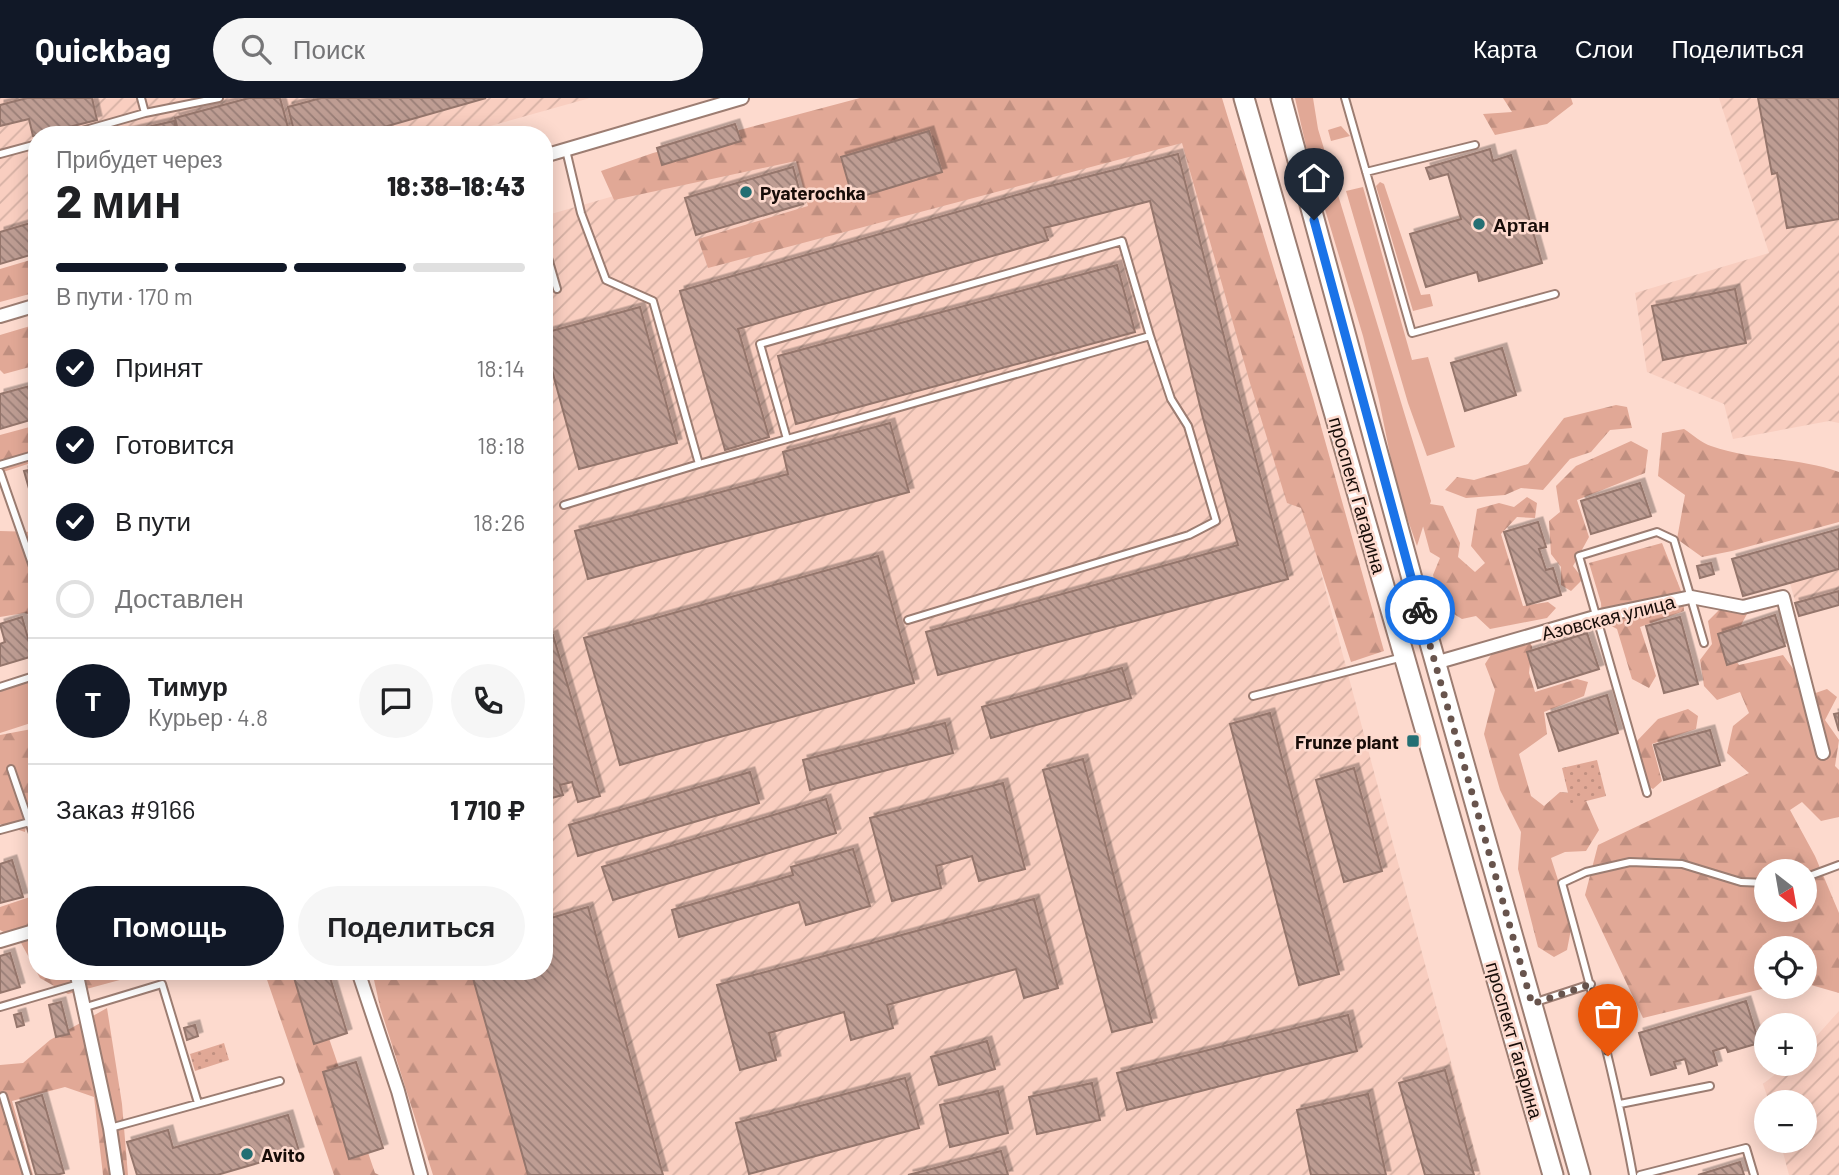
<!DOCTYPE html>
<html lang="ru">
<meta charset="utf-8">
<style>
:root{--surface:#fff;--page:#f6f6f6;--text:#202124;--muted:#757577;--line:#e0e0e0;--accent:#111827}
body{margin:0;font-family:Barlow,sans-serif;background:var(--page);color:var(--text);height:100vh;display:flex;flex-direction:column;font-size:26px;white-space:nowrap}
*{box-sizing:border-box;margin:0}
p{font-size:23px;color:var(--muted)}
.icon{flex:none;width:38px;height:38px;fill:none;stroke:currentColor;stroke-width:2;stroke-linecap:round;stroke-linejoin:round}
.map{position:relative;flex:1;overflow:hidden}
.panel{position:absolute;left:28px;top:28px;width:525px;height:854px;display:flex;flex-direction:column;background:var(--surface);border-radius:28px;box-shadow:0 4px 18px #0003}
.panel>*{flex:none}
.needle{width:46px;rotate:149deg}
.fabs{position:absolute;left:1754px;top:761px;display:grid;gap:14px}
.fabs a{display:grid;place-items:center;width:63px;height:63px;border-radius:50%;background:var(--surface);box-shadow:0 4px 18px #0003;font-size:35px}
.pin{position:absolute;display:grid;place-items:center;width:60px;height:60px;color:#fff;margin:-72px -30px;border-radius:50% 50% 50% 0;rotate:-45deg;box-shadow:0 0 7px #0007}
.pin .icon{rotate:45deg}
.courier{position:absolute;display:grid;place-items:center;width:70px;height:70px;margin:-35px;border:5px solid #1a73e8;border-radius:50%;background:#fff;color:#222;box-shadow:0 2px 9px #0007}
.summary em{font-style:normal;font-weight:800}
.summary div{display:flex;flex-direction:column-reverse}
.summary{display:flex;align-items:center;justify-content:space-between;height:119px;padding:0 28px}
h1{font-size:46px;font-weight:800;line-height:52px}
.bar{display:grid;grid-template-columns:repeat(4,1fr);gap:10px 7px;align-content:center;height:84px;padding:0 28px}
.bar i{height:9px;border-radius:5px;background:var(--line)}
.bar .current{background:var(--accent)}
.bar p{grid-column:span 4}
.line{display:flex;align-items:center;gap:18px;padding:0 28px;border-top:2px solid var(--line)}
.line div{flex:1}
.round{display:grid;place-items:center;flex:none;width:74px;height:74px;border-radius:37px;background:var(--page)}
ol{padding:0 28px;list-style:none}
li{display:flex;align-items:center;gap:21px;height:77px}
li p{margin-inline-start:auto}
li .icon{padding:7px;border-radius:50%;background:var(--accent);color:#fff;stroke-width:4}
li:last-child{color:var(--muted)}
li i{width:38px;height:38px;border:4px solid var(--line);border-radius:50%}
.action{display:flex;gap:14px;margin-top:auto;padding:14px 28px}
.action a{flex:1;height:80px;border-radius:42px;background:var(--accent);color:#fff;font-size:28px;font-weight:800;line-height:80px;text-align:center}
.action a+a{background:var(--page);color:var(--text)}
header{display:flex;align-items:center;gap:42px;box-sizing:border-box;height:98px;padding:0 35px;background:var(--accent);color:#fff}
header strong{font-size:33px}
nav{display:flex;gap:38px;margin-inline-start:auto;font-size:24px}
.search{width:490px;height:63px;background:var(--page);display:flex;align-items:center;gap:18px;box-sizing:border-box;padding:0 24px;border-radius:38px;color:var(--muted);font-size:26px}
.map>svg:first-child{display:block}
.industrial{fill:url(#industrial-furrows)}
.grass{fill:#e1a896}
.forest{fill:url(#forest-firs);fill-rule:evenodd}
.park{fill:url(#park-dots)}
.building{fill:url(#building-back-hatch);stroke:#95766c;stroke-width:2;filter:url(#shadow)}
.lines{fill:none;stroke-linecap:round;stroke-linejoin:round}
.service-casing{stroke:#9c7d72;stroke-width:10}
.minor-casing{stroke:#9c7d72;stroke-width:16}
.primary-casing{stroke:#9c7d72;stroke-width:23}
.service{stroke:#fff;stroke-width:6}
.minor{stroke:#fff;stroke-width:12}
.primary{stroke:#fff;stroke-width:19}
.done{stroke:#68544d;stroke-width:7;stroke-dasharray:0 12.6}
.route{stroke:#1a73e8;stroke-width:9}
.poi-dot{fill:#246f73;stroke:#fddace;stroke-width:2.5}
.labels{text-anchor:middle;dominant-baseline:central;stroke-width:5;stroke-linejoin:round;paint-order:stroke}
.poi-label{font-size:19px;font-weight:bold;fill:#170c08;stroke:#fddace;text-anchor:start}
.street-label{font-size:19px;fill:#170c08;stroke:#fddace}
</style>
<header>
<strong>Quickbag</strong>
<div class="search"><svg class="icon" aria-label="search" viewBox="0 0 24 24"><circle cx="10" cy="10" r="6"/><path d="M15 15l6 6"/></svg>Поиск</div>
<nav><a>Карта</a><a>Слои</a><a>Поделиться</a></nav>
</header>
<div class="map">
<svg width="1839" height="1077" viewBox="0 0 1839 1077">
<defs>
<pattern id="industrial-furrows" width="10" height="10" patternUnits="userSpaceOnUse" patternTransform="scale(1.75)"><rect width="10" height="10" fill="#f9cec0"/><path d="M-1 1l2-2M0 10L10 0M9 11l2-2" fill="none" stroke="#d5b0a4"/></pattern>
<pattern id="forest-firs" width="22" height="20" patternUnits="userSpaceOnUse" patternTransform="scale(1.75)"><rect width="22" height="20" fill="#e1a896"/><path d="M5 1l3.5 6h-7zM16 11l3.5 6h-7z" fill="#c08f80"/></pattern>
<pattern id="park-dots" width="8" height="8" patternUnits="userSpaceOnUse" patternTransform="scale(1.75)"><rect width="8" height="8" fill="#e1a896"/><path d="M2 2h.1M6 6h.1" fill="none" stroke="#c08f80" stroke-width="1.8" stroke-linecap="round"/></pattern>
<pattern id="building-back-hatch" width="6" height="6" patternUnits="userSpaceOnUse" patternTransform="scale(1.75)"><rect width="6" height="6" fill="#be9d93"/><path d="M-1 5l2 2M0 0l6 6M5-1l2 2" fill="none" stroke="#997e76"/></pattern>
<filter id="shadow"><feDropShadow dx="4.5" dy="-4.5" stdDeviation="0" flood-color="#0004"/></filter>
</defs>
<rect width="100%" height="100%" fill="#fddace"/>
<path class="industrial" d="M0,0H590L458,37H37V155L0,166Z
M956,0H1195L1481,1077H497L544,873V118Z
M1719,0H1839V325L1829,323L1733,341L1724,306L1647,274L1635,195L1769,155Z
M1839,431V507L1799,518L1790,485L1743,498L1732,461Z
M1839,913V1077H1789L1780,1043H1804V1004H1769L1763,986L1788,966H1804V952Z"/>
<path class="grass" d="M1295,0H1313L1318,31L1431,403L1417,448L1397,391L1379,302L1363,238L1306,48Z
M1341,28L1350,38L1331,43L1328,32Z
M1380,84L1384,86L1421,197L1430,196L1433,208L1413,213L1376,88Z
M1363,89L1412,262L1428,259L1455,349L1427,358L1408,305L1346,93Z
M37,581V623L0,635V593Z"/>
<path class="forest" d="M860,0H1222L1313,300L1384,553L1351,564L1301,410L1287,405L1250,285L1182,45L708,170L698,141L808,108L796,63L614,102L601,73L653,55Z
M1503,0H1571L1573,6L1547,26L1495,37L1483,16L1512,14Z
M37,160V194L0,204V171Z
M37,226V267L4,276L0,272V237Z
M1616,307L1627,309L1632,330L1610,332L1591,354L1570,361L1543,392L1521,390L1505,397L1466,400L1445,392L1457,379L1474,382L1528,366L1564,320Z
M37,327V363L0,375V337Z
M1684,331C1693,337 1702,345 1711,348C1753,363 1798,359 1839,374V424L1732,453L1702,459L1677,441L1685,397L1658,378L1662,335Z
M1631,343L1648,352L1645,375L1577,402L1589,439L1573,468L1583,481L1571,493L1561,487V469L1551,456L1549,423L1560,414L1556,388L1576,368Z
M1527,399L1537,405L1535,420L1517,419L1501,436L1523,508L1548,504L1556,510L1547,520L1490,531L1476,518L1462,521L1444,510L1433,477L1440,460L1430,454L1420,417L1430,406L1443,408L1460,445L1458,459L1475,474L1485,465L1471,448L1477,411L1499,405L1514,409Z
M0,433L35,434L37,518L24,515L0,519Z
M1662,445L1683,498L1684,513L1640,529L1656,578L1649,590L1632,581L1617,531L1602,523L1601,505L1589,465Z
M1741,503L1747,516L1728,551L1739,567L1783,557L1800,580L1804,599L1827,591L1837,599L1825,622L1839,642L1835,668L1839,672V719L1821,723L1802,704L1790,712L1815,758L1839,815V895L1804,885V850H1766V889H1770L1643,920L1585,797L1598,747L1749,675L1727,655L1733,628L1749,615L1740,594L1717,602L1704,588L1700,562L1712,546L1708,523L1721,510ZM1766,774H1804V812H1766Z
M1522,534L1532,548L1529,575L1535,594L1577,581L1588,584L1584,598L1544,614L1547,636L1519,656L1531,698L1544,708L1560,694L1583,696L1599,732L1586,753L1565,754L1551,760L1572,826L1567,852L1554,859L1538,849L1518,771L1521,734L1500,692L1484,636L1495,592L1485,566L1502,540Z
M1688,611L1698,618L1696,631L1652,646L1662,683L1653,691L1643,686L1636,644L1658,621Z
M37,630V662L25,734L0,726V637Z
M33,798L32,819L37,822V873H153L68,896L40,880L20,843L0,832V809Z
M264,873H306L375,1075L379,1077H334Z
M372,873H475L529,1077H433L380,909Z
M107,910L122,1006L128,1077H103L94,999L65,989L12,1003L33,1077H0V967L23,965L50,942Z"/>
<path class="park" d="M1597,662L1606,698L1571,707L1562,670Z
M224,945L229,962L195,973L190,956Z"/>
<path class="building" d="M27,0H92L97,22L33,38L29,21L0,28V7Z
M249,0H280L290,37H179L175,20Z
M321,0H486L356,37H295L288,9Z
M1758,0H1839V121L1787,130L1777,75L1772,76Z
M174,23L178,37H113Z
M735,26L741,43L662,67L657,50Z
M929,33L942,74L853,101L841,59Z
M1490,51L1493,63L1511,57L1542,165L1479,183L1477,174L1426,189L1410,136L1461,121L1448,76L1430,81L1426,70Z
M1178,56L1242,310L1288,481L938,577L926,534L1238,447L1203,320L1150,103L1044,130L1048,142L738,231L769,339L725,352L680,193L1034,92Z
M793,69L803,106L696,137L685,100Z
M37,123V155L0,166V134Z
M1117,167L1135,234L796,326L778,258Z
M1735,191L1746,245L1663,262L1652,208Z
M640,209L677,345L579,371L544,243V235Z
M1502,250L1516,297L1465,313L1451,265Z
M37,286V320L0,331V296Z
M890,325L909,394L588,481L575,433L788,376L783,354Z
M37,370V419L24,373Z
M1640,385L1651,418L1591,436L1581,403Z
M1538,424L1546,449L1539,451L1546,472L1553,470L1561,497L1527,507L1504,434Z
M1839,431V471L1743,498L1732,461Z
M878,458L914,585L620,667L584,540Z
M1711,465L1714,476L1700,480L1697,468Z
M1839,493V507L1799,518L1795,505Z
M1775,517L1785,548L1727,567L1718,536Z
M22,519L33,558L0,568V546L5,544L0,526Z
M1680,519L1698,586L1664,595L1646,528Z
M1587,535L1599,571L1538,590L1527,554Z
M553,537L600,698L578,704L572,684L560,687L563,697L544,702V540Z
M1122,570L1131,600L991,640L982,609Z
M1607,597L1618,635L1559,653L1547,616Z
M1270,615L1339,876L1299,887L1230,626Z
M1839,615V633L1834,616Z
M945,625L953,655L810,692L803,662Z
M1710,632L1720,667L1664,682L1654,647Z
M1083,661L1152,924L1112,934L1043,672Z
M1354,670L1382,773L1344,784L1316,682Z
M750,674L759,705L578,758L569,727Z
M1003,685L1025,771L979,783L972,758L936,768L941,790L892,803L870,720Z
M826,701L836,735L613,802L602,769Z
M853,751L870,808L806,827L799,804L679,839L672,812L793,777L791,769Z
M12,762L23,799L0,805V766Z
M1034,801L1058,890L1024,900L1016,871L887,907L893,930L851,942L844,914L769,935L776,962L740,972L717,887Z
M588,809L663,1077H528L471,873H544V822Z
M10,855L20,889L0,895V858Z
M292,873H328L347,935L314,946Z
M1746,903L1759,945L1728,954L1726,949L1713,953L1717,967L1689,976L1685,961L1674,964L1676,970L1651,977L1639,935Z
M61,904L69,936L56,939L49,907Z
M21,915L24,927L17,929L14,917Z
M1348,917L1357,953L1127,1012L1117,975Z
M195,927L198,938L187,942L184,930Z
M987,943L995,971L939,987L931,959Z
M356,964L383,1050L349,1061L323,974Z
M1445,972L1474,1077H1425L1399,985Z
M905,980L919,1030L749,1076L736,1025Z
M1092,985L1100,1022L1037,1036L1029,999Z
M998,993L1008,1035L950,1049L940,1007Z
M1368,996L1386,1077H1311L1297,1012Z
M42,997L64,1075L56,1077H36L16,1005Z
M288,1017L299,1053L217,1077H137L127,1044L168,1032L173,1050Z
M1001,1053L1008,1077H908Z
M1740,1064L1744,1077H1698Z"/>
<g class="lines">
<g class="service-casing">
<path id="service" d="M141,0L145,15L219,0
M1345,0L1412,235L1555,196
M68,37L145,15
M566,52L581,115L606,182L653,203L699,366
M0,56L37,46
M1366,74L1475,47
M544,146L557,191
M787,341L760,246L1122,143L1150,238
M0,367L37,356
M0,374L37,480
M564,407L699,366L1150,238L1171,301L1188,328L1216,423L1189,437L908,522
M0,589L37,577
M1253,598L1403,559
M11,671L37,747
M1647,695L1579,458L1657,434L1674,442L1704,545
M0,732L37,722
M1804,780L1839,767
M1536,904L1591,886
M0,909L79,886
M86,909L162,886L198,1005
M3,998L27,1077
M1620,1006L1710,988
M110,1030L280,983
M1633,1077C1615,978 1589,882 1562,785L1586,774L1630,764L1682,766L1741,784L1766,785
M1640,1077L1746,1050L1754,1077"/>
</g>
<g class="minor-casing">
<path id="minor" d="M544,58L742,0
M0,218L37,207
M1435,565L1595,519L1691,499L1743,509L1783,499L1823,655
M0,843L37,832
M76,873L110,1030L117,1077
M358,873L398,993L421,1077"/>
</g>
<g class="primary-casing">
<path id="primary" d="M1244,0L1553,1077
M1281,0L1417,499L1580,1077"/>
</g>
<use href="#service" class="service"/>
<use href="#minor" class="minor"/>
<use href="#primary" class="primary"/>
</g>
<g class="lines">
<path class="done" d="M1420,512L1532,906L1591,886L1608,958"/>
<path class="route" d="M1314,122L1420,512"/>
</g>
<g class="poi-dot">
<circle cx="746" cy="94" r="7"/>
<circle cx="1479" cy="126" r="7"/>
<rect x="1406" y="636" width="14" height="14" rx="3.5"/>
<circle cx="247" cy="1056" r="7"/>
</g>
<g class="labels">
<g class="poi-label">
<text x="760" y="94">Pyaterochka</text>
<text x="1493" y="126">Артан</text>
<text x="1399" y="643" text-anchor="end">Frunze plant</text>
<text x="261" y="1056">Avito</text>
</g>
<g class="street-label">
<text transform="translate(1358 397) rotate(74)">проспект Гагарина</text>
<text transform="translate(1608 519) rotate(-14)">Азовская улица</text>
<text transform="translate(1515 942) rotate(74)">проспект Гагарина</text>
</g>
</g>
</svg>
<div class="fabs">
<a><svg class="needle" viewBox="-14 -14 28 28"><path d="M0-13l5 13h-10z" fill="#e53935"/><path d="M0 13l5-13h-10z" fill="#757577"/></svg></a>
<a><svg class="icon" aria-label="locate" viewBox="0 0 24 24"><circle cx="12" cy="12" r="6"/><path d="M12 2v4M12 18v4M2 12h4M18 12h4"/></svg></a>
<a>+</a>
<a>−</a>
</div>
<div class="pin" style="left:1608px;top:958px;background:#ea580c"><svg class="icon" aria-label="bag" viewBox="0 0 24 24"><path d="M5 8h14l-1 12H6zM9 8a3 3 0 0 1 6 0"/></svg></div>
<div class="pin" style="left:1314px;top:122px;background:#1f2937"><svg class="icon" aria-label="home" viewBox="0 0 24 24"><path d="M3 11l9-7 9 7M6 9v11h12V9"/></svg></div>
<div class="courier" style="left:1420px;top:512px"><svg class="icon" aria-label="bike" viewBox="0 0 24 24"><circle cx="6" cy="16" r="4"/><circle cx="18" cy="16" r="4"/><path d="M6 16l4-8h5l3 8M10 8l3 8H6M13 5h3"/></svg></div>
<section class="panel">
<div class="summary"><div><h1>2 мин</h1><p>Прибудет через</p></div><em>18:38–18:43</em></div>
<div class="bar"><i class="current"></i><i class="current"></i><i class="current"></i><i></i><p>В пути · 170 m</p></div>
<ol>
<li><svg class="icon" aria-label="check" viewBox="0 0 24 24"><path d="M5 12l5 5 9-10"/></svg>Принят<p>18:14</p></li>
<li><svg class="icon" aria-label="check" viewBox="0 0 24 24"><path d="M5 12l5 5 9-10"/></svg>Готовится<p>18:18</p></li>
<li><svg class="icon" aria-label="check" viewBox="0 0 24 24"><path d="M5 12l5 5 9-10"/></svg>В пути<p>18:26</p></li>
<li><i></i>Доставлен</li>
</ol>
<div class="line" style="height:126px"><b class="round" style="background:var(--accent);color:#fff">Т</b><div><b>Тимур</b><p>Курьер · 4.8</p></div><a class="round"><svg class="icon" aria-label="chat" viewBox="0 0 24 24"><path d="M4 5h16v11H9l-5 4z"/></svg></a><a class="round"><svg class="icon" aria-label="phone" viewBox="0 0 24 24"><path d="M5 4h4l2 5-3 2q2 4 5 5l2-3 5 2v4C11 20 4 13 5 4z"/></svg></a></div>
<div class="line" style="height:91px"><div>Заказ #9166</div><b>1 710 ₽</b></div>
<div class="action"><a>Помощь</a><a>Поделиться</a></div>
</section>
</div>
